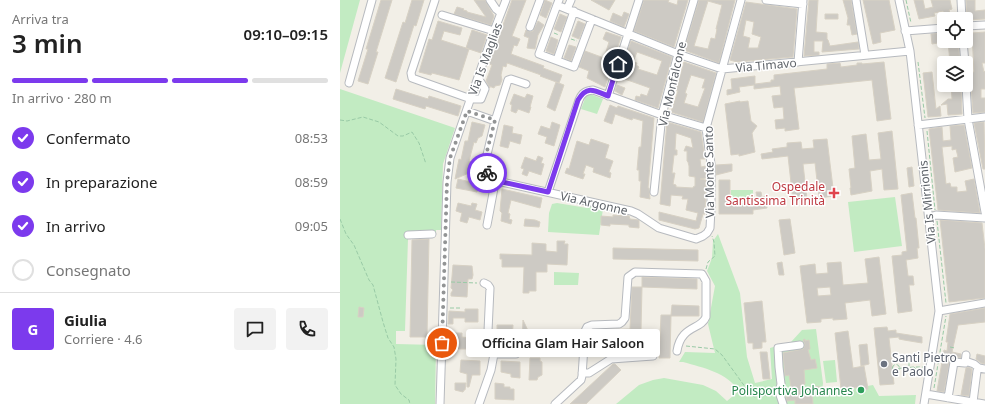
<!DOCTYPE html>
<html lang="it">
<meta charset="utf-8">
<style>
:root{--surface:#fff;--page:#f2f2f2;--text:#222;--muted:#767676;--line:#e0e0e0;--accent:#7c3aed}
body{margin:0;font-family:"Noto Sans",sans-serif;background:var(--page);color:var(--text);height:100vh;display:flex;flex-direction:column;font-size:15px;white-space:nowrap}
*{box-sizing:border-box;margin:0}
p{font-size:13px;color:var(--muted)}
.icon{flex:none;width:22px;height:22px;fill:none;stroke:currentColor;stroke-width:2;stroke-linecap:round;stroke-linejoin:round}
.map{position:relative;flex:1;overflow:hidden}
.sheet{display:flex;flex-direction:column;background:var(--surface);width:340px}
.sheet>*{flex:none}
.fabs{position:absolute;left:597px;top:12px;display:grid;gap:8px}
.fabs a{display:grid;place-items:center;width:36px;height:36px;border-radius:4px;background:var(--surface);box-shadow:0 2px 10px #0003;font-size:20px}
.pin{position:absolute;display:grid;place-items:center;width:34px;height:34px;color:#fff;margin:-17px;border:2px solid #fff;border-radius:50%;box-shadow:0 1px 4px #0007}
.courier{position:absolute;display:grid;place-items:center;width:40px;height:40px;margin:-20px;border:3px solid #7c3aed;border-radius:50%;background:#fff;color:#222;box-shadow:0 1px 5px #0007}
.bubble{position:absolute;height:28px;border-radius:4px;background:var(--surface);box-shadow:0 2px 10px #0003;font-size:13px;font-weight:600;line-height:28px;text-align:center}
.overview em{font-style:normal;font-weight:600}
.overview div{display:flex;flex-direction:column-reverse}
.overview{display:flex;align-items:center;justify-content:space-between;height:68px;padding:0 12px}
h1{font-size:26px;font-weight:600;line-height:30px}
.bar{display:grid;grid-template-columns:repeat(4,1fr);gap:6px 4px;align-content:center;height:48px;padding:0 12px}
.bar i{height:5px;border-radius:3px;background:var(--line)}
.bar .active{background:var(--accent)}
.bar p{grid-column:span 4}
.line{display:flex;align-items:center;gap:10px;padding:0 12px;border-top:1px solid var(--line)}
.line div{flex:1}
.round{display:grid;place-items:center;flex:none;width:42px;height:42px;border-radius:4px;background:var(--page)}
ol{padding:0 12px;list-style:none}
li{display:flex;align-items:center;gap:12px;height:44px}
li p{margin-inline-start:auto}
li .icon{padding:4px;border-radius:50%;background:var(--accent);color:#fff;stroke-width:4}
li:last-child{color:var(--muted)}
li i{width:22px;height:22px;border:2px solid var(--line);border-radius:50%}
main{display:flex;flex:1;min-height:0}
.map>svg:first-child{display:block}
.green{fill:#c2ebc2}
.building{fill:#cdcac4;stroke:#d7d1c4;fill-rule:evenodd}
.lines{fill:none;stroke-linecap:round;stroke-linejoin:round}
.minor-casing{stroke:#b7babf;stroke-width:9}
.path{stroke:#99caa6;stroke-width:1;stroke-dasharray:4 2;stroke-linecap:butt}
.minor{stroke:#fff;stroke-width:7}
.done{stroke:#929495;stroke-width:4;stroke-dasharray:0 7.2}
.route{stroke:#7c3aed;stroke-width:5}
.health-dot{fill:#e0444e;stroke:#fff;stroke-width:1.5}
.worship-dot{fill:#6b7280;stroke:#fff;stroke-width:1.5}
.leisure-dot{fill:#2e9e5b;stroke:#fff;stroke-width:1.5}
.labels{text-anchor:middle;dominant-baseline:central;stroke-width:3;stroke-linejoin:round;paint-order:stroke}
.street-label{font-size:12px;fill:#5e6369;stroke:#fff}
.health-label{font-size:12px;fill:#be3a42;stroke:#fff;text-anchor:end}
.worship-label{font-size:12px;fill:#5b616d;stroke:#fff;text-anchor:start}
.leisure-label{font-size:12px;fill:#27864d;stroke:#fff;text-anchor:end}
</style>
<main>
<section class="sheet">
<div class="overview"><div><h1>3 min</h1><p>Arriva tra</p></div><em>09:10–09:15</em></div>
<div class="bar"><i class="active"></i><i class="active"></i><i class="active"></i><i></i><p>In arrivo · 280 m</p></div>
<ol>
<li><svg class="icon" aria-label="check" viewBox="0 0 24 24"><path d="M5 12l5 5 9-10"/></svg>Confermato<p>08:53</p></li>
<li><svg class="icon" aria-label="check" viewBox="0 0 24 24"><path d="M5 12l5 5 9-10"/></svg>In preparazione<p>08:59</p></li>
<li><svg class="icon" aria-label="check" viewBox="0 0 24 24"><path d="M5 12l5 5 9-10"/></svg>In arrivo<p>09:05</p></li>
<li><i></i>Consegnato</li>
</ol>
<div class="line" style="height:72px"><b class="round" style="background:var(--accent);color:#fff">G</b><div><b>Giulia</b><p>Corriere · 4.6</p></div><a class="round"><svg class="icon" aria-label="chat" viewBox="0 0 24 24"><path d="M4 5h16v11H9l-5 4z"/></svg></a><a class="round"><svg class="icon" aria-label="phone" viewBox="0 0 24 24"><path d="M5 4h4l2 5-3 2q2 4 5 5l2-3 5 2v4C11 20 4 13 5 4z"/></svg></a></div>
</section>
<div class="map">
<svg width="645" height="404" viewBox="0 0 645 404">
<rect width="100%" height="100%" fill="#f2efe7"/>
<path class="green" d="M0,0H20L0,73Z
M0,89L115,128L103,164L101,230H96V232H67V239H68L65,331H56V344L96,345L95,404H0Z
M250,94L263,99L257,114L241,109L246,96Z
M391,190H413V202H391Z
M555,197L562,246L514,252L508,202Z
M217,203L247,208V206L263,209L259,235L208,232L209,213L212,204Z
M378,234L400,293L407,357L415,383L432,379L430,348L451,342L462,330L476,329L483,383L482,394L533,385L539,396L576,395L575,404H276L299,385L313,380L324,378L363,385L376,391L387,401L399,391C386,372 364,368 343,362H339L345,352L375,353L368,324L375,286L367,271L372,258L373,241Z
M214,272L239,273L238,285H214Z
M495,360L497,382L486,383L483,361Z"/>
<path class="building" d="M41,0H52L36,52H38L28,84L18,81L28,49H26Z
M72,0H84L76,26L74,25L56,82L45,78L63,22L65,23Z
M134,0H145L154,16L151,25L114,14L117,7L124,9L123,10L127,11V12L146,17Z
M172,0H186L172,36L180,39L177,46L174,45L171,54L204,66L203,68L222,75L219,83L200,76L201,75L167,63L166,67L163,66L161,75L162,80L160,85L155,86L154,88L149,86L150,88L146,81L152,65L149,64Z
M205,0L212,3L206,18L200,15Z
M251,0H275L269,10Z
M304,0H329L328,2L337,5L338,0H348L334,47L294,31Z
M359,0H395L379,63L344,50ZM368,1L382,5L376,29H377L375,39L371,38L368,49L354,46Z
M469,0H478L476,32L487,33V39L488,40L490,46L518,42L519,49L482,52L483,41H474V52H479V55L464,56Z
M503,0H511L517,34L512,35L510,25H507L508,18Z
M523,0H549L555,30L540,33L541,42L533,44Z
M574,0H583L585,9L593,7L591,0H610L612,9L609,10L610,13L604,14L603,11L594,13L595,16L579,19Z
M626,0H635V11L645,10V19L627,20Z
M406,2L457,9L453,57L397,62L390,60ZM406,20L414,22L412,34L421,37L418,48H408L410,38L403,36Z
M284,12L289,14L284,27L270,21L273,13L282,17Z
M220,14L227,17L221,32L214,29Z
M485,14H498V19H485Z
M98,21L122,28L120,35L104,31L101,40L129,49L119,80L92,73L91,75L79,72L89,39L92,40Z
M198,21L204,25L198,35L195,49L187,48L189,38L184,36L186,30L190,32L193,31Z
M238,21L245,24L239,39L232,36Z
M132,30L147,35L141,53L126,48Z
M266,32L281,37L265,87L247,78L249,71L239,67L245,51L264,58L269,42L263,39Z
M645,32V63H642L644,72L645,71V89H641V98H645V112L633,113L630,72H634L632,33Z
M604,33V42L592,44L591,34Z
M211,37L218,40L214,54L206,51Z
M291,41L332,57L318,108L295,100L296,96L300,97L301,94L307,96L310,88L279,77ZM297,52L322,61L317,75L298,69L299,67L296,65L297,63L293,62Z
M608,41H618L620,63H610Z
M229,45L236,47L231,61L224,58Z
M344,62L376,73L363,122L331,112L338,91L336,90ZM351,75L365,79L362,88H365L358,107L344,103L347,94L345,93Z
M544,62L551,119L537,121L532,80L454,88L459,129L445,131V128L436,129L435,120L444,119L443,107L434,108L432,96L441,95L440,86L414,89V85L399,87L400,92L387,95V90L392,89L391,79L415,76V84L431,82V80H434V75L487,69V64L500,63L501,67L517,65V63H522V64Z
M592,72L596,109L600,106L601,116L588,117L583,73Z
M216,82L224,85L215,111L207,107Z
M277,85L285,88L282,95L275,91Z
M611,85H621L622,114L608,115L607,104L601,105L608,99H612Z
M56,89L88,99L89,96L121,106L118,116L86,106L85,109L53,99Z
M174,94L185,98L187,94L193,96L190,107H191L189,113L178,109L176,113L171,111L172,105L170,104Z
M400,101V102L408,101L411,121L417,126L412,133L415,152L399,156V154L391,155L385,104Z
M270,105L277,108L278,106L314,118L308,188H309L310,199L300,197L301,181H299V170H297L299,147H301L303,121L293,118L292,120L275,114L272,124L264,121Z
M132,122L145,125L142,136L138,138L136,143L134,142L129,161L131,162L129,173L115,179L119,159L121,160L125,141H128Z
M212,122L220,125L214,146L205,143L207,137L198,134L201,126L210,129Z
M327,122L361,132L365,159H360L361,167L366,166V178L360,179L366,180L365,214H363L359,228L355,229L319,220V212L356,221L358,213L346,210L348,199H342L343,196L331,195L330,206L320,204ZM336,133L351,138L353,148L346,146L344,151H347V161L348,162L349,166V176L355,177V186L353,187V188L336,187V185L333,184L335,173H332L334,155H337V150H335Z
M644,122L645,169H643L634,123Z
M164,125L173,127L172,133L182,135L180,144L170,141L168,148L160,146Z
M624,125L632,168L615,172L613,158L618,157L616,149L612,150V146L602,147L606,184L610,183L611,187H617V192L627,191L625,181L634,179L640,213L598,210L589,129L602,127L603,141L611,140L610,126Z
M552,131L558,189L544,190L542,169L530,171L532,191L511,195L510,188H511L509,169L515,168L512,136L526,134L529,160L541,159L538,133Z
M251,139L269,145L265,158L273,161L269,172L271,173L270,178L253,172L254,168L246,165L243,174H245L243,179L225,173L227,168L229,169L237,141L249,145Z
M487,139L494,196L479,198L475,163L463,164L467,199L453,201L448,156L422,159L421,154L433,152L432,149L447,147V143L461,142L462,149L474,148L473,140Z
M198,156L203,158L201,163L204,164L201,175L189,171L187,176L182,174L184,169L181,168L185,157L196,161Z
M392,164V171L376,175V165Z
M572,167L574,186L569,187L567,168Z
M118,179L139,184L137,192L116,188Z
M379,180H390V203L418,204L416,192H421L422,197L426,196L427,208L413,210V214H379Z
M162,189L202,198L200,208L171,200L168,213L170,214L169,219L172,220L171,224L161,221L162,213L160,211Z
M572,193L575,218H576L579,248H577L578,258L566,260L568,276H573L574,285H569L572,311L558,313L552,256L562,255V252L567,251L561,195Z
M118,203L131,206L132,203L137,204L135,210L142,212L140,220L129,217L127,223L120,221L122,213L116,211Z
M273,215L289,216L290,219L299,220V228L289,227V225L270,224V226L261,225V216L273,217Z
M185,219L195,220L200,222L199,227L184,226Z
M450,219L455,253L444,255L439,220Z
M600,220L642,223L645,249V298L609,302Z
M89,239L87,337H70L72,240Z
M217,241H225L224,244H228L227,265L207,264V272H196V291H189V293H183L184,267H162V259H160V254L192,255V243L206,244V251L217,252Z
M273,248L358,250V261L273,259Z
M539,257L546,314L532,316L530,300L505,303L507,319L493,320V318L481,319V322L467,323L460,266L475,264L476,274L488,273L487,263L501,262L503,285L528,283L525,259ZM490,287L491,295L478,296L477,288Z
M442,262L444,275H439L437,263Z
M113,265L132,266L133,275L132,279H128L127,297L111,296V293L113,290L111,288Z
M302,277L357,279V289L302,287L301,330H290V340L259,339L260,330L290,329L292,287H302Z
M422,301L426,342H422V348L413,349V343H408L404,303Z
M332,305L359,306V316H331L330,358H319L321,315H331Z
M19,307L24,308L23,317H18Z
M645,308V322L618,325L612,352L621,354V358L614,357L610,359L604,392L597,391L604,350L607,351L608,342H606L610,314Z
M125,309H138V322H125V318H113V324H108L109,311L125,312Z
M183,320L191,337L201,332L193,344H182Z
M157,325H173L172,342L157,341Z
M547,327L548,331L556,330V333L582,337V343L564,340L559,339V337L549,338L554,384L540,385L534,328Z
M508,331L513,368L524,366L528,389L523,390V387L501,389L495,333Z
M112,333H122V337L131,338L132,349H114L112,347Z
M465,339V341L469,340L470,349L468,350L471,360L475,359L477,368L464,370L465,384L462,385L463,393L472,392L473,404H455V400L447,401L446,394L452,393L449,375L445,376L443,353L463,349L465,345L463,340Z
M527,344L529,364L521,366L519,345Z
M420,352H427L430,379H423Z
M637,354L645,356V364L641,363L636,359Z
M190,358H200V361L202,362V375L198,377L197,380H189Z
M121,360L140,361V375H132L129,387H127V374L120,372Z
M161,361L180,362V378L171,377V374L161,372Z
M273,364H275L281,370L246,404H230Z
M628,367L632,369L629,396L621,395L626,368Z
M115,383H126L125,390H124L123,392L115,390Z
M155,383L164,384V387H170V389H174V400L155,399Z
M476,386L483,388L481,396L475,395Z"/>
<g class="lines">
<g class="minor-casing">
<path id="minor" d="M95,0L71,73L72,78L131,99H141L145,89L138,78
M150,0L156,9L161,13
M219,0L217,5L338,54L382,69L570,51
M426,0L463,4
M516,0L525,55
M559,0L570,51L599,311L584,404
M621,0L622,19
M217,5L199,54L234,67L252,19
M227,9L231,0
M102,15L154,31
M626,26L645,25
M190,27L200,0
M565,31L604,28
M623,41L625,63
M217,60L234,11
M458,62L463,0
M9,83L32,0
M626,85L628,119L645,212
M268,96L299,0
M127,111L155,121
M578,125L645,117
M153,180L291,211L298,214L319,228L356,239L363,236L367,233L370,228L371,209V164L366,128L401,0
M208,192L239,100C242,93 245,91 253,90L322,115L366,128
M314,192L322,115L338,54L354,0
M589,217L596,215L645,218
M147,225L154,188L153,180L146,170L145,163L155,121L168,80L171,79L186,84
M68,235L92,234
M599,311L645,303
M94,343H102
M154,354H176
M625,361L634,364L639,368
M242,373H249L271,359L313,356
M586,394L644,404
M608,398L614,362L625,363L626,355
M633,402L637,371L639,368L645,369
M100,404L107,182L110,158L154,31L166,0
M139,404L151,370L154,354L150,350L148,331L150,288L148,285L144,283
M215,404L241,380L242,376L245,331L247,327L252,325L279,324L282,322L285,318L288,277L295,272L362,274L366,281V317C361,330 341,325 337,351
M443,404L439,392L441,384L439,367L438,348L460,345"/>
</g>
<path class="path" d="M566,0L571,23
M214,33L219,35
M231,39L237,41
M578,62L585,118
M0,120L7,121L23,117L39,122L58,136H63L72,132L79,143L86,164
M587,131L595,210
M0,219L6,234L14,245L29,280L33,285L43,322L48,338L54,347L56,359L55,385L61,394L69,400L70,404
M597,221L606,303
M366,269L368,262L375,256L374,242L372,236
M111,282L137,283
M110,308H120
M346,346L375,349L382,355L411,395L415,397L418,395L421,397L433,391
M610,347L615,348
M569,362V366
M552.5 368a3.5 3.5 0 1 1 7 0a3.5 3.5 0 1 1-7 0Z
M574,367L577,370
M552,369L574,367H584
M594,388L606,316"/>
<use href="#minor" class="minor"/>
</g>
<g class="lines">
<path class="done" d="M102,343L107,182L110,158L127,111L155,120L144,163L147,173"/>
<path class="route" d="M147,173L153,180L208,192L238,100C247,85 254,90 268,96L278,64"/>
</g>
<path class="health-dot" d="M492 187h4v4h4v4h-4v4h-4v-4h-4v-4h4z"/>
<circle class="worship-dot" cx="544" cy="364" r="4"/>
<circle class="leisure-dot" cx="521" cy="390" r="4"/>
<g class="labels">
<g class="street-label">
<text transform="translate(145 59) rotate(-70)">Via Is Maglias</text>
<text transform="translate(426 65) rotate(-5)">Via Timavo</text>
<text transform="translate(332 84) rotate(-77)">Via Monfalcone</text>
<text transform="translate(369 172) rotate(-91)">Via Monte Santo</text>
<text transform="translate(587 202) rotate(-96)">Via Is Mirrionis</text>
<text transform="translate(254 203) rotate(13)">Via Argonne</text>
</g>
<g class="health-label">
<text x="485" y="186">Ospedale<tspan x="485" dy="14">Santissima Trinità</tspan></text>
</g>
<g class="worship-label">
<text x="552" y="357">Santi Pietro<tspan x="552" dy="14">e Paolo</tspan></text>
</g>
<g class="leisure-label">
<text x="513" y="390">Polisportiva Johannes</text>
</g>
</g>
</svg>
<div class="fabs">
<a><svg class="icon" aria-label="locate" viewBox="0 0 24 24"><circle cx="12" cy="12" r="6"/><path d="M12 2v4M12 18v4M2 12h4M18 12h4"/></svg></a>
<a><svg class="icon" aria-label="layers" viewBox="0 0 24 24"><path d="M12 4l9 5-9 5-9-5zM3 14l9 5 9-5"/></svg></a>
</div>
<div class="pin" style="left:102px;top:343px;background:#ea580c"><svg class="icon" aria-label="bag" viewBox="0 0 24 24"><path d="M5 8h14l-1 12H6zM9 8a3 3 0 0 1 6 0"/></svg></div>
<div class="pin" style="left:278px;top:64px;background:#1f2937"><svg class="icon" aria-label="home" viewBox="0 0 24 24"><path d="M3 11l9-7 9 7M6 9v11h12V9"/></svg></div>
<div class="courier" style="left:147px;top:173px"><svg class="icon" aria-label="bike" viewBox="0 0 24 24"><circle cx="6" cy="16" r="4"/><circle cx="18" cy="16" r="4"/><path d="M6 16l4-8h5l3 8M10 8l3 8H6M13 5h3"/></svg></div>
<div class="bubble" style="left:126px;top:329px;width:194px">Officina Glam Hair Saloon</div>
</div>
</main>
